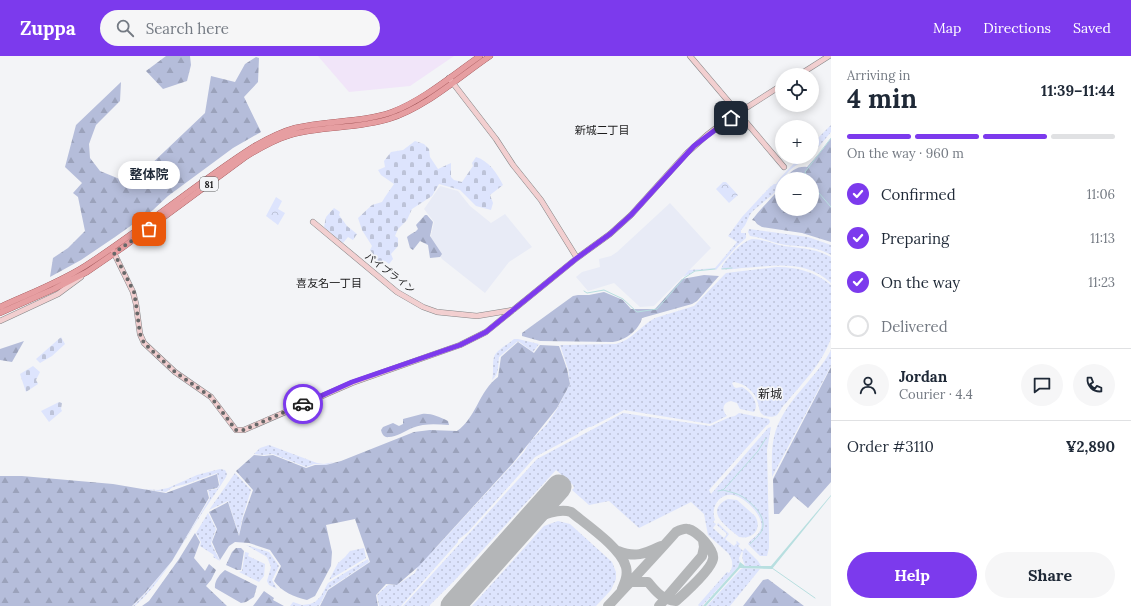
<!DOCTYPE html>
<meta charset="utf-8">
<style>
:root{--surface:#fff;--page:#f6f6f7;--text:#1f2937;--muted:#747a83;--line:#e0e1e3;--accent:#7c3aed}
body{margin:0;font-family:Lora,"Noto Sans JP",serif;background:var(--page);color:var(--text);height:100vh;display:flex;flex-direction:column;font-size:15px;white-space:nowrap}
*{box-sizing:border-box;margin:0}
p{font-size:13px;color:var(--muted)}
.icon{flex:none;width:22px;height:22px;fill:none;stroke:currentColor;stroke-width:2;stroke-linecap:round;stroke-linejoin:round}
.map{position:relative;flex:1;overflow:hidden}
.sheet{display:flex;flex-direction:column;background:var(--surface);width:300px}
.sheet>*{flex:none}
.fabs{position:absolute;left:775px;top:12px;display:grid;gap:8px}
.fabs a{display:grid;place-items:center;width:44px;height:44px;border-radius:50%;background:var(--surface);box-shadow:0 2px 10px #0003;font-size:20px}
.pin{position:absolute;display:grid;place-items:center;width:34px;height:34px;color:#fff;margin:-17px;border-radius:8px;box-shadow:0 2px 6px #0006}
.courier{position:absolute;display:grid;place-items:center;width:40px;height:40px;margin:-20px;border:3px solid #7c3aed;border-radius:50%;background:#fff;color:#222;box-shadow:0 1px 5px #0007}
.bubble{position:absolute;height:28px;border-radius:14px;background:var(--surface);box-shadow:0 2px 10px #0003;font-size:13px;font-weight:700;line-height:28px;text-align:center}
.summary em{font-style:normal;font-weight:700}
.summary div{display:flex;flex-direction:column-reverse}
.summary{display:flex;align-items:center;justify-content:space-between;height:68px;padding:0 16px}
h1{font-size:26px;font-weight:700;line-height:30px}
.bar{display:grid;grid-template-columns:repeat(4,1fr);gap:6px 4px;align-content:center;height:48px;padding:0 16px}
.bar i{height:5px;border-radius:3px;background:var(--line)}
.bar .on{background:var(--accent)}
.bar p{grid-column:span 4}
.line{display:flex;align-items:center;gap:10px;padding:0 16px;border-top:1px solid var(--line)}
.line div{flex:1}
.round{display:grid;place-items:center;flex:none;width:42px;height:42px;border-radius:21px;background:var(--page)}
ol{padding:0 16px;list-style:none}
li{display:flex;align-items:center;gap:12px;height:44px}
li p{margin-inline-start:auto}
li .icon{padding:4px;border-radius:50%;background:var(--accent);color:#fff;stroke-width:4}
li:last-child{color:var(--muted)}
li i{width:22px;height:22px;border:2px solid var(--line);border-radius:50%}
.button{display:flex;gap:8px;margin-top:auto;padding:8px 16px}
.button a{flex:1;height:46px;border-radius:24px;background:var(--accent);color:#fff;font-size:16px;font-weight:700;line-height:46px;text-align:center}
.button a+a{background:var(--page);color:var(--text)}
header{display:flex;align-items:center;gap:24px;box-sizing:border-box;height:56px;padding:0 20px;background:var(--accent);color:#fff}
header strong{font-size:19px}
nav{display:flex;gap:22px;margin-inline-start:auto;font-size:14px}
.search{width:280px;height:36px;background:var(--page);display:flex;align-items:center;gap:10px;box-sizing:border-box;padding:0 14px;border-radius:22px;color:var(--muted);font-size:15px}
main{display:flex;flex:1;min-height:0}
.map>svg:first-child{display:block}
.built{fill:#e8ebf6}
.medical{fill:#f1e5f9}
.grass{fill:url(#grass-dots)}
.forest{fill:url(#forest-firs)}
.cemetery{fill:url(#cemetery-stones)}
.park{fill:url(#park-crowns)}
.water{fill:#b8dfe0}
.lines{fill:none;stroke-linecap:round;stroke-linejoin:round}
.stream{stroke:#b8dfe0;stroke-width:1}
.taxiway{stroke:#b4b6b8;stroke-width:10}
.runway{stroke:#b4b6b8;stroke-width:25}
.secondary-casing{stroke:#848587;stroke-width:6}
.primary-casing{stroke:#94474a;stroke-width:6}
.secondary{stroke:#f2cfd0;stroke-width:5}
.primary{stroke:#e69ea1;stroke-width:5.5}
.done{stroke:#676869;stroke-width:4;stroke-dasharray:0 7.2}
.route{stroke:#7c3aed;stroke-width:5}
.labels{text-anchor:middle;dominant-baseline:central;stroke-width:3.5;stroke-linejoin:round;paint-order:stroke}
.shield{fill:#f3f4f7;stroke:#5c5d5e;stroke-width:1}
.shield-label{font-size:9px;font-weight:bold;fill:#1c1c1d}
.street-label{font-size:10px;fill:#1c1c1d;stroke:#f3f4f7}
.neighbourhood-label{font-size:11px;fill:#1c1c1d;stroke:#f3f4f7}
.quarter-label{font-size:12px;fill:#1c1c1d;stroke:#f3f4f7}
</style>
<header>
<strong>Zuppa</strong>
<div class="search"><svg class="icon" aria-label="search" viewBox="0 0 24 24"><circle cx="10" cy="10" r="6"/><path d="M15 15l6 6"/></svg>Search here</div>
<nav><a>Map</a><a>Directions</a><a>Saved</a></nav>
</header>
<main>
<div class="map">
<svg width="831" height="550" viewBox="0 0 831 550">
<defs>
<pattern id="grass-dots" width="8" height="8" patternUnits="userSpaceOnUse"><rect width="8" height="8" fill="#dde4fd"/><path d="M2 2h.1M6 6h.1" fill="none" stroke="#bdc3d8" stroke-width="1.8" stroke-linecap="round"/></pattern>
<pattern id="forest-firs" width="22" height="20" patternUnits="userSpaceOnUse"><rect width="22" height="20" fill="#b5bdda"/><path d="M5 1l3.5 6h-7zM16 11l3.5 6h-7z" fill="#9ba2bb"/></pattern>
<pattern id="cemetery-stones" width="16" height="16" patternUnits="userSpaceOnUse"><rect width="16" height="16" fill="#dde4fd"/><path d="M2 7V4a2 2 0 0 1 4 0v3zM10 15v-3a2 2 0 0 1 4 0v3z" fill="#bdc3d8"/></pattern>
<pattern id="park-crowns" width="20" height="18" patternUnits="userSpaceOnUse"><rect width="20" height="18" fill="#dde4fd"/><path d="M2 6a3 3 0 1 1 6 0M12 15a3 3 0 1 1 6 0" fill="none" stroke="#bdc3d8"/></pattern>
</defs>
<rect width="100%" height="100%" fill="#f3f4f7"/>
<path class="built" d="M440,130L458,135L470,150L491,167L505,158L532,191L509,206L485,237L442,203L430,184L434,166L424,153Z
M670,147L711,192L654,250L640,251L614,227L588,235L576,221L582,216L600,211L599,203L611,200L617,196Z"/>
<path class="medical" d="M318,0H454L410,30L349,36Z"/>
<path class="grass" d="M831,69V76L812,99V88Z
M800,101H810C803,106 795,109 789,115C782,122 781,130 774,137C767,144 759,149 752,156C747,162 747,169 741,174V177H746V182L737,190L716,214L715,213L697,214L683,221L689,214L715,212L737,186L728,180L742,161L769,132L774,128H776L781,121Z
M749,173L808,181L831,189V199C811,188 802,192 781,188C771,186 761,181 750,180L748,176Z
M752,183C761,183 770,187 779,189C798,193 813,191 831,201V227C805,203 774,210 742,212C735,213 727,214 721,213C725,203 741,186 752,183Z
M777,211C798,211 815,216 831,229V282C822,308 803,326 786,347C782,350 780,356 777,359C773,362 765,361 762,358C759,356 759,350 758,347C755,336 746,328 734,326L732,327L734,331L736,332L742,331C750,335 760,347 754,356L740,353L737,347L731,345C723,346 721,354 727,360L710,368L624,354L591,371H589L579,376L578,378L535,401L468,476L458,484V486L401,550H379L377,539L388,529H397L415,517L420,505L430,491L435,493L524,396L529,387L547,368L557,353L570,328L568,313L560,289L616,288C632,284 640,270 655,262L694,250L726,217Z
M514,283H518L539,288L533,296L518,285L499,301C498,310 499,318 492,324C494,317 492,307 494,301C496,294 509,288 514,283Z
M831,294V310L772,421C772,408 771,394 774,381C782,346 815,325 831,294Z
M623,357L710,370L730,361L735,360L739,357L769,363L770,366L768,369H767L709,434L711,438L768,372L771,371L767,394L769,479V492L767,500H760L748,488C751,482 759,480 761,472C764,459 744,441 733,439C719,437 710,452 715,464L713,466L716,468L713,472L724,482L727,478L717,469L718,467L729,478L723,486L725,483L734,490L737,487L736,486L737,485L740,488L738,490L743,495L745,492L758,505L761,510H745C744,506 741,502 743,497L742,495L739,502L740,507L738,511L702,550H699L698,549L727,516L729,517C734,510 733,504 728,497L708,479L704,458L691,446L639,472L609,445L589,449L572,434L574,432L573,429L556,414L456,523L429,550H403L537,403Z
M269,389L317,407L324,408L334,406L326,409L314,408L306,411L273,398L263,399L254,398L260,392Z
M220,413L225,414L227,418L226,421C217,436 206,450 197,465C178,495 162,525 135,550H133L145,538L172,505L210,442L208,434L217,433L220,428L217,417L186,428L173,431L166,436L143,433L158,434L168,432L197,419Z
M235,417L251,434L242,463L239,479L228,445L209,454Z
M728,443L737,444L755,460C763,473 752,484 739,481C727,471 703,455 728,443Z
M208,457L216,473L211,487L220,505L213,501L214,499L200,490L201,486L196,477Z
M558,465L570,468L612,506L616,516V523L611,534L596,550H472L544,470Z
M246,489L269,496L279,510L272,524L277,533L269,529L267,525L271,511L267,501Z
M364,492L366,502L329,524L338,507L345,501L350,495Z
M245,496L249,497L248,500L265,508L264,520L259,526L239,516L242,515Z
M368,503L369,506L328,533L319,550H290L293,546L302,549L310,548L315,546L321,540L328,527Z
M744,512L760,513L730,550H707L741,513Z"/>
<path class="forest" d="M166,0H190L191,9L187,25L163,33L146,15Z
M256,1L259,2L258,26L244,41L261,76L233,92L168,140L153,154L115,181L81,204L50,221L53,202L68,192L85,175L78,141L73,137L82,127L65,111L76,69L121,26L120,45L96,69L89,88L90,102L100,115L122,124L146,113L205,57L211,20L235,26L245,8Z
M831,82V186L802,177L762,171L757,168L755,165L752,164C761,152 772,142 782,130V153H812V123H785C791,115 797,110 807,111L823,93Z
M425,159H427L433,166L430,180L442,198L440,201L430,202L428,189L420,185L413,194L410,192L407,181C411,177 415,177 418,173L416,169Z
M704,219L719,220L697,245L692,248L642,262C639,274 626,284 613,286L540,285L522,280V277L573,240L578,239H589L604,236L623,244L631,253H655L682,223Z
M24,285L12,306L0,304V293Z
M518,286L534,297L540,289L559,290L567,313L570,328L557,352L513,407L419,510L397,529L386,528L376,539L378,550H320L328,534L370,506L355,463L326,469L332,496L331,510L315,540L307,544C294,541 282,536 274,525L281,510L270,494L249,487L235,486L229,490L220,504L212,486L217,473L209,456L228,446L239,480L243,462L253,434L236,415L254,399L264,400L273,399L306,412L315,409H326L341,405L414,376L430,374L457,375C476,362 479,335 498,321L501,301Z
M831,311V426L808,452L794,440L779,458H774L773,423Z
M422,358C431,357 439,361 448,365L449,369C436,368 424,367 412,372C405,375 396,381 389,381C384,382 382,378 381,374L383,371L393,367L399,370L403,368V363Z
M217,418L219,429L217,432L207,434L209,442L172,505L145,537L132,550H0V420H22L113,428L166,437Z
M195,477L200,486L194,502L205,515L209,508L216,514L211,524L206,530L227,550H142L149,545L179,503Z
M236,492H241L244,495L241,514H237L226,509L232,496Z
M225,514L257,530L254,541L246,546L241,547L215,532C214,525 220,518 225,514Z
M768,523L804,550H743L763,524Z
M264,535L274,542L273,544L284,550H253Z"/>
<path class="cemetery" d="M415,85L424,88L429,93L430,101L438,113L451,107V121L454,124L462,126L473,110L472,107L476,101C489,105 497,117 503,129L490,139L493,147L491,154L476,150L460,134L439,128L432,140L412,153L407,164L398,173L395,180L398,182V190L391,198L393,203L389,208L385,205L377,211L375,207L377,203L370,194L372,190L362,174L358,162L372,149L382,146L385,141L394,128L381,119L378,114L385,111L384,105L391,96L403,94Z
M334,152L340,156L339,159L347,170L357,178L353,184L348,181L343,187L324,171L326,161Z
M61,281L65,288L52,300L40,307L36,303Z
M33,310L40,316L36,324L38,328L26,336L20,318Z
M59,346L62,347L61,353L62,355L49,366L41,355Z"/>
<path class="park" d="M723,126H726L738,139L729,147L716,133Z
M276,141L282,145L278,153L285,157L278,169L266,160Z"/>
<path class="water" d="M831,439V440L772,513L740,512L706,550H703L738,511L740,506L745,510H771Z"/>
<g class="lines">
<path class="stream" d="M807,123L805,116L831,82
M812,129L831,151
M722,213L732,212
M584,235L587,237L604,234L623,243L637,256L657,253L684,222L695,215L715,213
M723,434C730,436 737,437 743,441C753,448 767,461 762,474C760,479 754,484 750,488
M718,435L723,434L727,430L758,395L766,382
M772,512L815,542"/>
<path class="taxiway" d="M530,464C542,459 559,452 571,456C587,469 621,492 626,511C628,519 625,526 622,533
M618,495C636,502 644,498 661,490
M608,550C631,525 654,501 676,476C680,474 684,472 688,473C697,475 715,494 713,503C711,514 685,537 676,545C663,544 656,536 648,526H630
M659,550L702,500L704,491L703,484"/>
<path class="runway" d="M453,550L559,431"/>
<g class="secondary-casing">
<path id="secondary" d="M690,0L784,111
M799,19L829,0
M449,22L496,83L513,109L541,144L577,202
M313,166L397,236L423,251L437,256L477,260L513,254
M113,195L133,236L136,248L140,278L144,287L175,316L211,341L236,374H244L352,327L460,289L486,276L577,202L610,178L631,159L687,97L707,79L724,66L782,29
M0,265L58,238L81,221"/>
</g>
<g class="primary-casing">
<path id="primary" d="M0,251C28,238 58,227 85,210C143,173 195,128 253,91C267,83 280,76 295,72C327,64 361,67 392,56C422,45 454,18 480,0
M0,257L54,233L87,216L122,192L244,102C258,93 273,84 290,79C323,70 357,73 389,63C425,52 459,21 490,0"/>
</g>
<use href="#secondary" class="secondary"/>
<use href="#primary" class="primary"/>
</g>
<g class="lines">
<path class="done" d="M149,173L114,197L134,236L136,248L140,278L144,287L175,316L211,341L236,374H244L303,348"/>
<path class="route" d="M303,348L352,326L460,289L486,276L577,202L610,178L631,159L694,90L731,62"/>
</g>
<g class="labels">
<rect class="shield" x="200" y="121" width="18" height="14" rx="3"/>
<g class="shield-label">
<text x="209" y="128">81</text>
</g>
<g class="street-label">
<text transform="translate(390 217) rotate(37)">パイプライン</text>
</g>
<g class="neighbourhood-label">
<text x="602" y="74">新城二丁目</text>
<text x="329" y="227">喜友名一丁目</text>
</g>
<g class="quarter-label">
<text x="770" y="337">新城</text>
</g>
</g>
</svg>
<div class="fabs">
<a><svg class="icon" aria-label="locate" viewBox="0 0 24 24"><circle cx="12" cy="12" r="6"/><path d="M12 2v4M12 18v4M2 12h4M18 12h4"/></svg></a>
<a>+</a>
<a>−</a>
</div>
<div class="pin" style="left:149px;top:173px;background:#ea580c"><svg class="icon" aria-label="bag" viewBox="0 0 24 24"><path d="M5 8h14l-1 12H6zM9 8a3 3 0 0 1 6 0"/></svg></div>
<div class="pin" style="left:731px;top:62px;background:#1f2937"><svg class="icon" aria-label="home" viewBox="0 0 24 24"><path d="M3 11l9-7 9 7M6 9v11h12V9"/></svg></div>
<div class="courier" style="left:303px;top:348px"><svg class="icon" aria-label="car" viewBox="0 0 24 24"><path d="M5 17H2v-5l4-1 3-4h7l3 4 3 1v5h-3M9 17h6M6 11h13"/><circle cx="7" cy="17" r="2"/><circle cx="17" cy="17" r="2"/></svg></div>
<div class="bubble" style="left:118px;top:105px;width:62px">整体院</div>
</div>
<section class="sheet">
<div class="summary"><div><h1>4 min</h1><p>Arriving in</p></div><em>11:39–11:44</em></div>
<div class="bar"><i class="on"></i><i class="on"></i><i class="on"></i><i></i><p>On the way · 960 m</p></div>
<ol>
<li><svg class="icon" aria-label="check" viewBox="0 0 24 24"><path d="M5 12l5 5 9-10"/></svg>Confirmed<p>11:06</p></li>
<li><svg class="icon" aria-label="check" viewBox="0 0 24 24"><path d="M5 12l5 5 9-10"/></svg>Preparing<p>11:13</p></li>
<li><svg class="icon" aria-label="check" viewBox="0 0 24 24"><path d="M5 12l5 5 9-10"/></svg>On the way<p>11:23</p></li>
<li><i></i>Delivered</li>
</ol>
<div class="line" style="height:72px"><a class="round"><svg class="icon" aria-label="person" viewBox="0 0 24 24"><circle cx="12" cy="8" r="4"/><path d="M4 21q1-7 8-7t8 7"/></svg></a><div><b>Jordan</b><p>Courier · 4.4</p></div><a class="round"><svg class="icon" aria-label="chat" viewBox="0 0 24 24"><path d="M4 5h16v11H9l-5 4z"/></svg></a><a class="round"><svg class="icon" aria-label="phone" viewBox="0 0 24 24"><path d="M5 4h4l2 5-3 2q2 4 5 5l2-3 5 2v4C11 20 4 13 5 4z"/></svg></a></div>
<div class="line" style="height:52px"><div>Order #3110</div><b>¥2,890</b></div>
<div class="button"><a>Help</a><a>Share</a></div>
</section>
</main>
